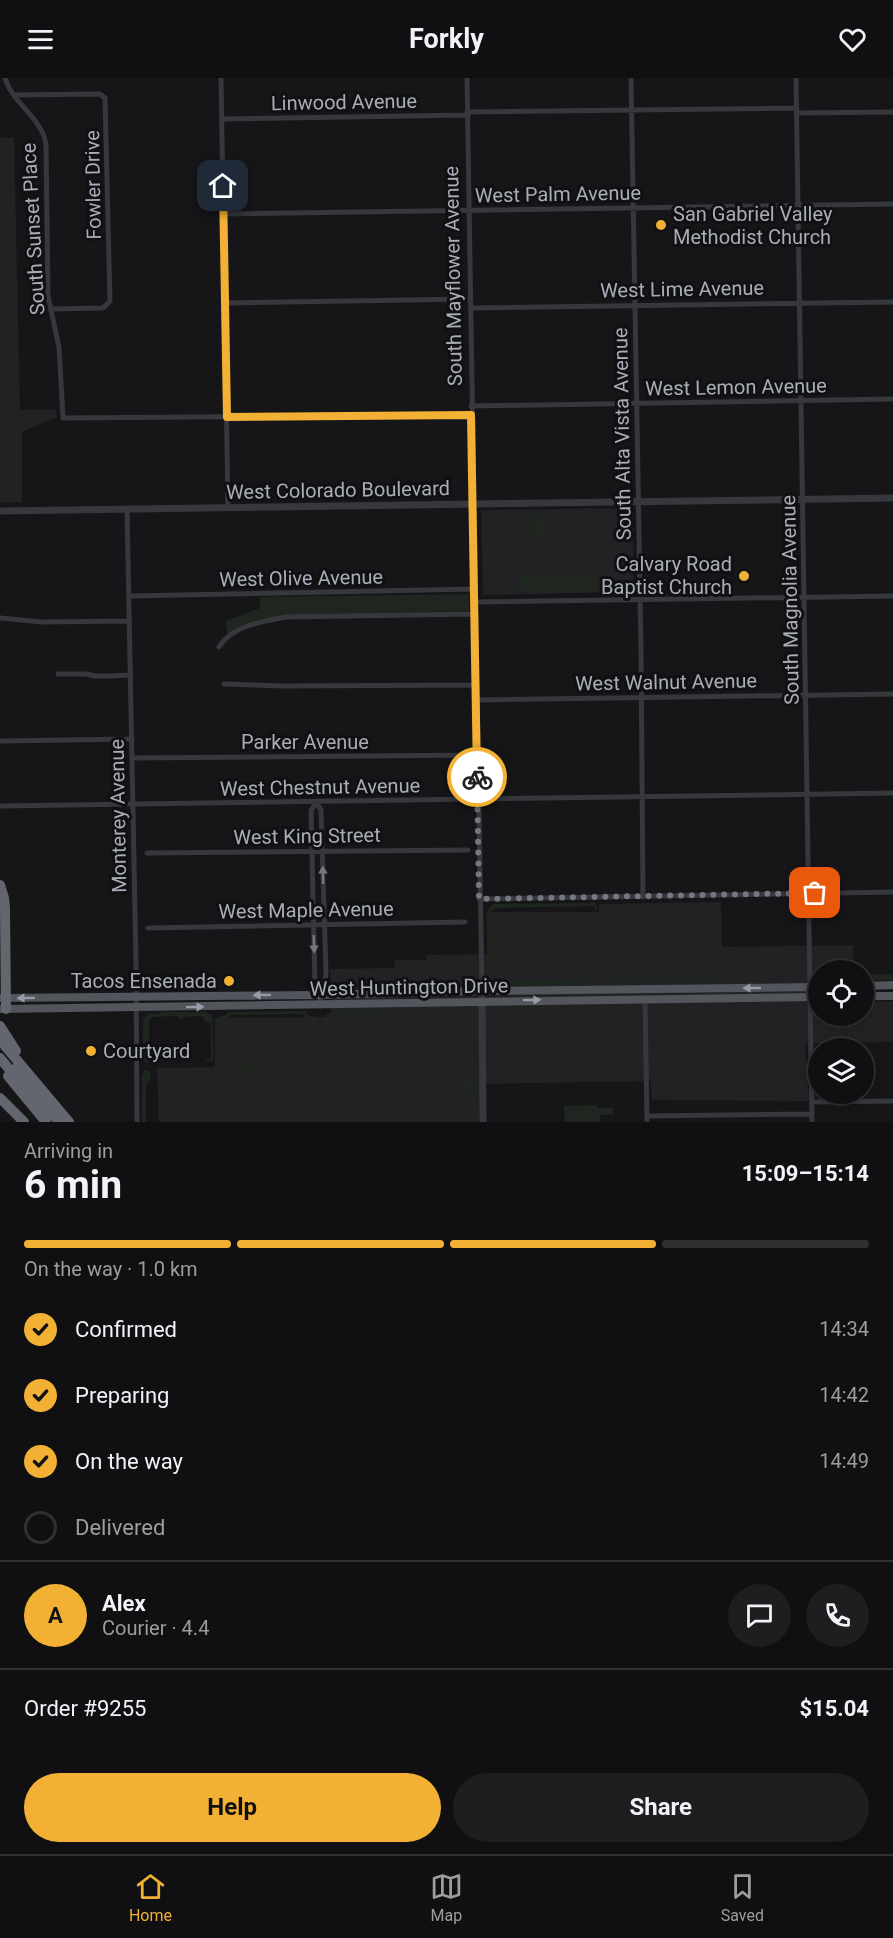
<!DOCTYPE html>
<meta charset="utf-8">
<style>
:root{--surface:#101012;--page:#1e1e20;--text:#f1f3f6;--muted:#9c9d9f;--line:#303032;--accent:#f2b134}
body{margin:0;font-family:Roboto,sans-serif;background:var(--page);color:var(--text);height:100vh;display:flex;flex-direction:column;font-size:22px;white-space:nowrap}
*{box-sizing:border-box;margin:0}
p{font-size:20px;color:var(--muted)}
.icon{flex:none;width:33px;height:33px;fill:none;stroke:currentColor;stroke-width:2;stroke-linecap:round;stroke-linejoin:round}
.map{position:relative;height:1044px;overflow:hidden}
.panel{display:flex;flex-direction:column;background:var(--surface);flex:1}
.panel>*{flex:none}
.buttons{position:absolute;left:808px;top:882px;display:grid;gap:12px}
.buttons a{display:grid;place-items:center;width:66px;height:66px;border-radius:50%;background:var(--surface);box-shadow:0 3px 9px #0003,0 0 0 2px var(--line);font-size:30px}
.pin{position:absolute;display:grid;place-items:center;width:51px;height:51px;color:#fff;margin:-26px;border-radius:12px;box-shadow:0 3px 9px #0006}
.courier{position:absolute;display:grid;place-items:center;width:60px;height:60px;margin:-30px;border:4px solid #f2b134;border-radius:50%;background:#fff;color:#222;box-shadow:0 2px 8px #0007}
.summary em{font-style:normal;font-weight:700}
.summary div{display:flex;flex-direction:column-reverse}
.summary{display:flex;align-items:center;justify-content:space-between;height:102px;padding:0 24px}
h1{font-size:39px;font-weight:700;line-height:45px}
.bar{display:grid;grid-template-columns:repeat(4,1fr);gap:9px 6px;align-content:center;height:72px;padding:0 24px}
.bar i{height:8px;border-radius:4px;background:var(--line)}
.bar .active{background:var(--accent)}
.bar p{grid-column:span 4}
.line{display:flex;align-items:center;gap:15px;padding:0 24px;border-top:2px solid var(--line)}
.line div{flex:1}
.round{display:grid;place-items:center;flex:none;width:63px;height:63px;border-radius:32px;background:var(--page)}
ol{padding:0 24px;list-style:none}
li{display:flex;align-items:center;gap:18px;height:66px}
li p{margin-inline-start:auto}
li .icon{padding:6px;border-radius:50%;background:var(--accent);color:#111;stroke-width:4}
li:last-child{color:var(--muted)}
li i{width:33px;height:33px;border:3px solid var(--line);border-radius:50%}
.primary-button{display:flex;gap:12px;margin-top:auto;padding:12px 24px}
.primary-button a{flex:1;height:69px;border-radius:36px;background:var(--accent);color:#111;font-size:24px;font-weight:700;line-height:69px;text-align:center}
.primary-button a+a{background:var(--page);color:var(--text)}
header{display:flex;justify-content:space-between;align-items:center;height:78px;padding:0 24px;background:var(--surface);font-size:27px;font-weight:700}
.tabs{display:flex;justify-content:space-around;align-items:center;height:84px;border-top:2px solid var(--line);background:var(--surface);font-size:16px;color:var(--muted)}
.tabs a{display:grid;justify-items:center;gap:3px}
.tabs .active{color:var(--accent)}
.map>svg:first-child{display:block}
.built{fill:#222225}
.green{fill:#1e261f}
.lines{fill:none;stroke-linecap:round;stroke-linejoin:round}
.minor{stroke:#37383d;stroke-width:5}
.tertiary{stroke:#37383d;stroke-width:7}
.primary{stroke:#53555c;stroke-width:8}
.motorway{stroke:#63666e;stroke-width:10}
.oneway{fill:#757881}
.oneway2{fill:#979ba6}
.done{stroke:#757880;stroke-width:6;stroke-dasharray:0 10.8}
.route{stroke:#f2b134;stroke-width:8}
.poi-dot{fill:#f2b134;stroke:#111113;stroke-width:2}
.labels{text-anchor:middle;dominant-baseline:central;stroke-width:6;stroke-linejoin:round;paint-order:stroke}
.street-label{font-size:20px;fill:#a8adb8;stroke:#111113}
.poi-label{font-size:20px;fill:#a8adb8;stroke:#111113;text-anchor:start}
</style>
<header><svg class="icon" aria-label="menu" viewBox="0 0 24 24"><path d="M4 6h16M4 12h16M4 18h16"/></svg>Forkly<svg class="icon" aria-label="heart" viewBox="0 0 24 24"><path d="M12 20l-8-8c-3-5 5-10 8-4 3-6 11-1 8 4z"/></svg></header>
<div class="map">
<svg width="893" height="1044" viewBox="0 0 893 1044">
<rect width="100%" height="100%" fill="#161618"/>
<path class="built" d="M0,60H14L20,332H56L57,339L22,354V424H0Z
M633,430V514L483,517L481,432Z
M721,824L722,869L853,867L854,892H819V938H864V924L893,923V964L805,966L809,1023L652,1022L651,1003L480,1006L479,1044H159L157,990L215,989V940L331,939L330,891L394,890L395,882H426V877L487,876V834H599V826Z"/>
<path class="green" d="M548,437V459H530V438Z
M519,496H595V513H519Z
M469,516V533L303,537L272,541L227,558L226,543L260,530V519Z
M596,825L597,833H595V828L495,830L491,835V858H497V861H538V856H540V863L489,862L488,832L493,826Z
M492,870H540V875H538L537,871L493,872L492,898L496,903L597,902V905L495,908L489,902V873Z
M893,896V902H869L867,900L868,897Z
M726,900V905H607V902Z
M385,931L392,935V973H385L390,971L389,938L383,935H336L329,938V971L334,972L333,974L326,973V937L336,932Z
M306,933L308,938H314V972L312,974L307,973L312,971L311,941H305V936L230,937L228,942L223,944V989H229V992H221L220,938L226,937L228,934Z
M159,934H205L212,937L214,981L212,983L206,984L205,982H209L211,979V945L205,943L203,938L184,939L182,943L177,938L152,939L149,944V968H146V978H150L151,983L147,985L143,982V941L149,935L159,936Z
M250,954H257L261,958V987H255V992H236L235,986L253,985L254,981H259L258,957H250Z
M145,992L150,993L151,1000L146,1006V1044H142V997Z
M468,996L472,1003L473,1044H470L469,1027L463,1001Z
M597,1027V1030H613V1037H600V1044H565L564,1028Z"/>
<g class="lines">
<path class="minor" d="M5,0C11,21 32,34 41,52C44,56 45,62 46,66L48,218L59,269L63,340L471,337
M221,0L228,430
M467,0L482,913
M631,0L641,571L643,819
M796,0L812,1044
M14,17L100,16L105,20L110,223L103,230L50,231
M467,34L797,30
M797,35L893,34
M222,41L468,37
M224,136L893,126
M225,225L470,221
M471,230L893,224
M471,328L893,321
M127,431L136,884L137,1044
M129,518L474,511
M475,524L893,518
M0,540L42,544L128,543
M219,569C231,548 264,543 286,539L475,536
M58,596H87L94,598H110L131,597
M224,606L282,608L476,607
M476,622L893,616
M0,663L132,661
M132,680L477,677
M0,728L893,715
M147,775L468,772
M479,821L893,814
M148,850L465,844
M645,920L647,1044
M320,928C320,916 325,907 326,895L321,732L316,724L311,733L315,908L320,917
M812,1024L893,1023
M647,1038L812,1036"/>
<path class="tertiary" d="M0,433L893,420
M482,913L483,1044"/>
<path class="primary" d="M864,908L893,907
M864,918H893
M0,920L320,917L482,913L819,909
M0,931L819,919"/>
<path class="motorway" d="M0,807L4,820L5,830L6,931
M0,948L16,973
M0,962L69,1044
M0,980L17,1001
M15,991L59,1044
M8,998L46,1044
M0,1020L24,1044"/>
</g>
<defs><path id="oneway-solid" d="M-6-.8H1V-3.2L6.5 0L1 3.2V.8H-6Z" transform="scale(1.5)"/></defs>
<g class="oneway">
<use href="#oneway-solid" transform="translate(323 797) rotate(-91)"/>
<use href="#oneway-solid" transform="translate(314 866) rotate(88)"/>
</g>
<g class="oneway2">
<use href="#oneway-solid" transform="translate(752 910) rotate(179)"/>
<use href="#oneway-solid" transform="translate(262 917) rotate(179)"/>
<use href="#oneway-solid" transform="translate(26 920) rotate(179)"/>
<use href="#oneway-solid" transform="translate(532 922) rotate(-1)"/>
<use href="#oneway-solid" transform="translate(195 929) rotate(-1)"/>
</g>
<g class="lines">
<path class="done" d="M477,699L479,821L815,815"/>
<path class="route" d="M223,108L227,339L471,337L477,699"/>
</g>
<g class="poi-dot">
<circle cx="661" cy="147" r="6"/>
<circle cx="744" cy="498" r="6"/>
<circle cx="229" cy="903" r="6"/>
<circle cx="91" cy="973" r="6"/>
</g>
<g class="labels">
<g class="street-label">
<text transform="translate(344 24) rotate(-1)">Linwood Avenue</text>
<text transform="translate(93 107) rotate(-91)">Fowler Drive</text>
<text transform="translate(558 116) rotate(-1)">West Palm Avenue</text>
<text transform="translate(33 151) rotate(-93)">South Sunset Place</text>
<text transform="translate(453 198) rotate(-91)">South Mayflower Avenue</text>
<text transform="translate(682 211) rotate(-1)">West Lime Avenue</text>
<text transform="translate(736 309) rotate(-1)">West Lemon Avenue</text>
<text transform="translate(622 356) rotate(-91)">South Alta Vista Avenue</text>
<text transform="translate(338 412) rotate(-1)">West Colorado Boulevard</text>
<text transform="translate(301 500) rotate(-1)">West Olive Avenue</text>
<text transform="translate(790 522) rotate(-91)">South Magnolia Avenue</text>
<text transform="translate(666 604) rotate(-1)">West Walnut Avenue</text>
<text x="305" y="664">Parker Avenue</text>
<text transform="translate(320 709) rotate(-1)">West Chestnut Avenue</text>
<text transform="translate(118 738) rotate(-91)">Monterey Avenue</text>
<text transform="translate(307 758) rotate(-1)">West King Street</text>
<text transform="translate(306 832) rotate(-1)">West Maple Avenue</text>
<text transform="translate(409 909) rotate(-1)">West Huntington Drive</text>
</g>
<g class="poi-label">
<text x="673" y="136">San Gabriel Valley<tspan x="673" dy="23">Methodist Church</tspan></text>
<text x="732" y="486" text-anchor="end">Calvary Road<tspan x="732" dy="23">Baptist Church</tspan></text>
<text x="217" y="903" text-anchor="end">Tacos Ensenada</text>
<text x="103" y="973">Courtyard</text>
</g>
</g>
</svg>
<div class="buttons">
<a><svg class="icon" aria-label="locate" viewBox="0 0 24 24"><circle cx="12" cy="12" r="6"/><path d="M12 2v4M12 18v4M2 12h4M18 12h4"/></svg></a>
<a><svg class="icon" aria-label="layers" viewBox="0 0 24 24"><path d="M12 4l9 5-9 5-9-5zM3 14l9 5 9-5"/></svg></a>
</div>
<div class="pin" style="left:815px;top:815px;background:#ea580c"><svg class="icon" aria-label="bag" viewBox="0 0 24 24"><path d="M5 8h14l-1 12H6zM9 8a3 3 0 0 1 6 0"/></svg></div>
<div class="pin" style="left:223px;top:108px;background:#1f2937"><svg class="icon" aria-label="home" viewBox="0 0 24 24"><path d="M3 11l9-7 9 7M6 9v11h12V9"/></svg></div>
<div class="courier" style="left:477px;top:699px"><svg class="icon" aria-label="bike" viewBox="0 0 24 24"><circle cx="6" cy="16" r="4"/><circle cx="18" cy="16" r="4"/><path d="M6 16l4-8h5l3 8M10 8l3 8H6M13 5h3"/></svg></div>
</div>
<section class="panel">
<div class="summary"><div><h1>6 min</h1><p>Arriving in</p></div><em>15:09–15:14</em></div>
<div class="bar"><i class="active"></i><i class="active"></i><i class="active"></i><i></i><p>On the way · 1.0 km</p></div>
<ol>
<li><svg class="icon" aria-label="check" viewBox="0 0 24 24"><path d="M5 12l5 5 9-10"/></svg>Confirmed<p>14:34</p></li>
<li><svg class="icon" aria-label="check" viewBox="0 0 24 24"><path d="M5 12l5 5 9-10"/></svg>Preparing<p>14:42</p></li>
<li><svg class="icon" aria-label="check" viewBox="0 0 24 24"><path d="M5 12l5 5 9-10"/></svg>On the way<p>14:49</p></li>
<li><i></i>Delivered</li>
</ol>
<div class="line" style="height:108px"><b class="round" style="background:var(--accent);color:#111">A</b><div><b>Alex</b><p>Courier · 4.4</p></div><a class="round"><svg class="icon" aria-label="chat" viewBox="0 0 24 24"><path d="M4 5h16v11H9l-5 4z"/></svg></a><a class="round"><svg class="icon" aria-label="phone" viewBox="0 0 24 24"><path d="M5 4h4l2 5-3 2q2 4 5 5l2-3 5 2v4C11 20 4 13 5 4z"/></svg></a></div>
<div class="line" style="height:78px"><div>Order #9255</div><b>$15.04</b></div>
<div class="primary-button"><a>Help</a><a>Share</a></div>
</section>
<nav class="tabs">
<a class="active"><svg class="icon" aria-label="home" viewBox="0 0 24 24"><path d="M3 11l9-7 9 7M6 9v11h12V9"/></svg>Home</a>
<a><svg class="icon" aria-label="map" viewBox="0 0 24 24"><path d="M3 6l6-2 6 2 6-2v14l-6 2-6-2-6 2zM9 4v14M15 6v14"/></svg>Map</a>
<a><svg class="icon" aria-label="saved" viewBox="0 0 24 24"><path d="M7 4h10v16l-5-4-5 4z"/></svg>Saved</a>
</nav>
